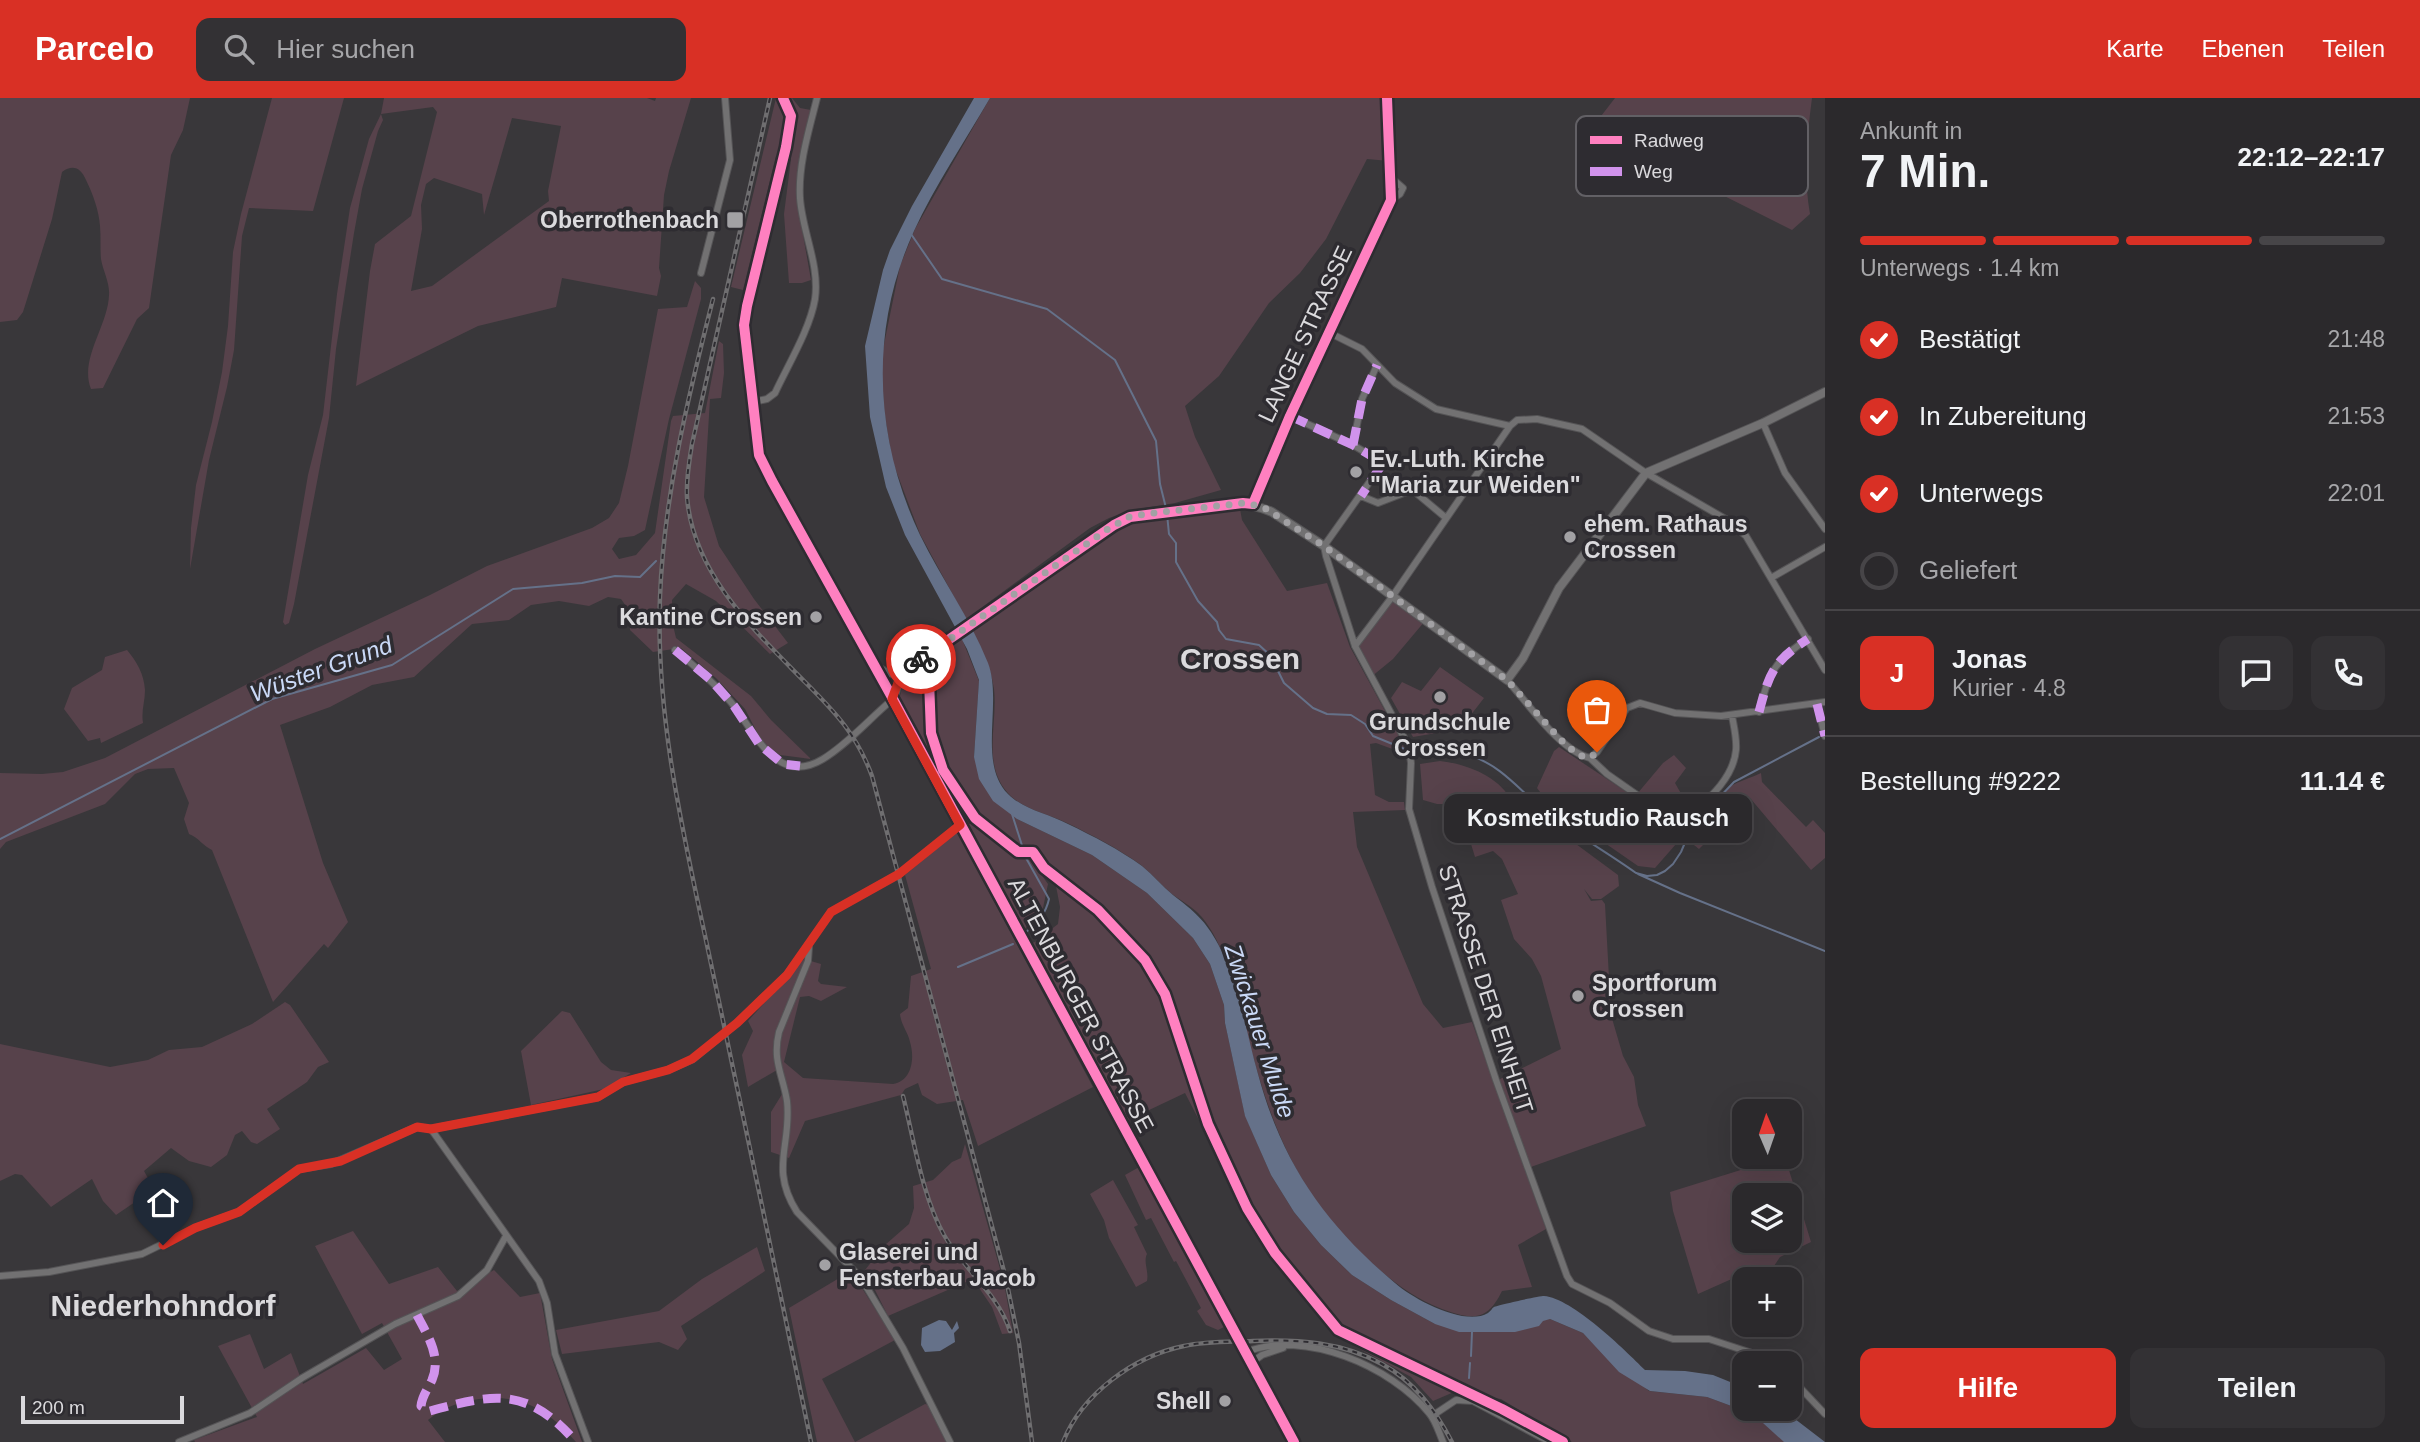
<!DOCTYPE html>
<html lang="de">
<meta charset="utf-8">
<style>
:root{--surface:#2b292c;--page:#333134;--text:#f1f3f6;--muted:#a6a6a9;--line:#474548;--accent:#d93025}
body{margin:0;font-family:Arial,sans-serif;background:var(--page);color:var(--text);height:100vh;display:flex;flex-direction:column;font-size:26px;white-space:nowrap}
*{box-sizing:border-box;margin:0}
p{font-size:23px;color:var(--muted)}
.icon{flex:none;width:38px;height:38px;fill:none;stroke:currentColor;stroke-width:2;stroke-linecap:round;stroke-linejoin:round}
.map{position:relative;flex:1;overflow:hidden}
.side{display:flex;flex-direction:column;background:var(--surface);width:595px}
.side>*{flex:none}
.needle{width:46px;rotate:358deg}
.fabs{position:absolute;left:1732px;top:1001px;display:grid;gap:14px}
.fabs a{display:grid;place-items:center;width:70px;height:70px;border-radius:14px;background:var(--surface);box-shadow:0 7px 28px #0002,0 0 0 2px var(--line);font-size:35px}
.scale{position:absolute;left:21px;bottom:18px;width:163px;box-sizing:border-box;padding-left:7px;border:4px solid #dbdadd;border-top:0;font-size:19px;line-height:24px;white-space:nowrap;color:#dbdadd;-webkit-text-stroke:5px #2e2c31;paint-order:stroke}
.pin{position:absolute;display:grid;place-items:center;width:60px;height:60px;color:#fff;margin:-72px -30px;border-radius:50% 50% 50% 0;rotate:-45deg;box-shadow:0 0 7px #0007}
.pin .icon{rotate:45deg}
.courier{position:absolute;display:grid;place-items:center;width:70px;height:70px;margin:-35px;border:5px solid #d93025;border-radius:50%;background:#fff;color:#222;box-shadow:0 2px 9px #0007}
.bubble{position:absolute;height:49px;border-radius:14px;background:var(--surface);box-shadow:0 7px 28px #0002,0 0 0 2px var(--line);font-size:23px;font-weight:600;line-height:49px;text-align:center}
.head em{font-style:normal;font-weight:600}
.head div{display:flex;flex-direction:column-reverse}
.head{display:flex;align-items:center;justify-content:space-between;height:119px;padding:0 35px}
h1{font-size:46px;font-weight:600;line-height:52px}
.bar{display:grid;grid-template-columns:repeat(4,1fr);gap:10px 7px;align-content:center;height:84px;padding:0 35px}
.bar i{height:9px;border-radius:5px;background:var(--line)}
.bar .active{background:var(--accent)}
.bar p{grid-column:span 4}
.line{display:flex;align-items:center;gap:18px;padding:0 35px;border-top:2px solid var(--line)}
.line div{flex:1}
.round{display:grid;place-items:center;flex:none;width:74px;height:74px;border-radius:14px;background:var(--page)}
ol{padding:0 35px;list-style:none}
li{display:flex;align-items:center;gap:21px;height:77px}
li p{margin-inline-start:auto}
li .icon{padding:7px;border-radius:50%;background:var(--accent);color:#fff;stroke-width:4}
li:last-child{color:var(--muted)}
li i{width:38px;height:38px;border:4px solid var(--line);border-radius:50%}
.cta{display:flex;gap:14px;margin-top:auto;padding:14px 35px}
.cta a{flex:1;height:80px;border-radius:14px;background:var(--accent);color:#fff;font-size:28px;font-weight:600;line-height:80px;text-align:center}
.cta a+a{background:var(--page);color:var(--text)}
header{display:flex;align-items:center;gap:42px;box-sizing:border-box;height:98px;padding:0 35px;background:var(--accent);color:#fff}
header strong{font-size:33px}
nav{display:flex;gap:38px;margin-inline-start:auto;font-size:24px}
.search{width:490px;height:63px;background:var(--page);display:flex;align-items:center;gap:18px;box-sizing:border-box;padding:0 24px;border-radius:14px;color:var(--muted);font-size:26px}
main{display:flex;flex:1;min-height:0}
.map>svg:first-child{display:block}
.green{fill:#57424b;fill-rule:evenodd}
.water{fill:#657189}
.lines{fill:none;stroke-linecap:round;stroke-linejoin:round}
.stream{stroke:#657189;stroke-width:2}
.minor-casing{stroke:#555456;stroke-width:8}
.tertiary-casing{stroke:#555456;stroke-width:10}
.minor{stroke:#727172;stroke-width:6}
.tertiary{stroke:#727172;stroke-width:8}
.rail-casing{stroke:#6f6e70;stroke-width:4.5}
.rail{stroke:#2e2c31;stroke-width:2;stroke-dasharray:5;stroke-linecap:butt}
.quiet{stroke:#d193ec;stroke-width:9;stroke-dasharray:18 9;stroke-linecap:butt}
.cycleway-casing{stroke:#2e2c31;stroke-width:15}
.cycleway{stroke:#ff80c0;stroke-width:10}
.done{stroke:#a2a1a4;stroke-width:7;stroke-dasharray:0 12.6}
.route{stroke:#d93025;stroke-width:9}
.poi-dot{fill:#a2a1a4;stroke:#2e2c31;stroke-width:2.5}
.labels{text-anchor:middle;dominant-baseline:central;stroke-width:7;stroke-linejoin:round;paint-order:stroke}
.poi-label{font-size:23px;font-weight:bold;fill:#dbdadd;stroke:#2e2c31;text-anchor:start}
.street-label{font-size:23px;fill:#dbdadd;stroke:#2e2c31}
.water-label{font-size:24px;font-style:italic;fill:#cad9f7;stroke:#2e2c31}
.district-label{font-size:30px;font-weight:bold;fill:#dbdadd;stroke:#2e2c31}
.key{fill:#2e2c31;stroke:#626065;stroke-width:2}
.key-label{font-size:19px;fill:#dbdadd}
</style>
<header>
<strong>Parcelo</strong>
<div class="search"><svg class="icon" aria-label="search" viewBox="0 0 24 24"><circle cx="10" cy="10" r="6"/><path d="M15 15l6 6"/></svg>Hier suchen</div>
<nav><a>Karte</a><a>Ebenen</a><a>Teilen</a></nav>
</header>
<main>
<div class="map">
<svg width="1825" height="1344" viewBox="0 0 1825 1344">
<rect width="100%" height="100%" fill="#39373a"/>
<path class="green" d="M0,0H190L183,32L171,57L149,210L137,221L103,290L91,291C79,261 108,228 109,197C110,185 103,173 101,161C100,150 101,139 100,128C99,113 93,96 86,82C81,70 73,66 62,74L52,121L23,214L17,222L0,224Z
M272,0H344L313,113L249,110L242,138L234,252L227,289L209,362L190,471L191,430L196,387L212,324L222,274L228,228L233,154L241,116Z
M384,0H647L655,3L656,0H691L669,73L664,97L659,170L661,178L657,198L562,180L556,209L478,228L356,288L370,173L375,146L411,118L437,14L433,9L381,16L383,22L378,33L362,91L354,135L336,251L329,320L294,506L289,525L285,527L283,524L308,377L323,317L337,196L350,110L369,41L381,16ZM512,20L561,28L548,93L549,103L432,188L411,193L422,131L421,107L426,86L434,80L482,96L484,117Z
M776,0H792L800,10L811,12L799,114L811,182L802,185H789L784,116L791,61L776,58L743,192L731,189Z
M990,0H1387L1389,63L1367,61L1326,141L1300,175L1269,205L1219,278L1185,308L1195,339L1221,392L1175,405L1132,412L1109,420L1090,430L966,521L920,436L892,362L884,312L881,261L900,168L915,131Z
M1615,0H1812C1807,39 1803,76 1810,116L1792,132L1605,38L1598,22Z
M695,183L701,190V201L669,321L645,432L634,438L619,440L612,451L619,461L636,457L655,435L671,323L673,318L705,315L719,243L723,246L724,275L721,300L710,301L704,399L719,448L754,501L788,545L770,556L716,503L686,486L672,502L673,527L676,540L751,598L771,622L811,661L780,657L762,644L745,611L716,580L681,550L653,554L630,532L628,511L621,501L608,499L589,508L559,503L531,507L509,522L472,526L414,579L372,587L330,609L280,627L323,765L348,824L328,850L324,846L273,904L212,752C203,748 198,739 189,736L184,721L189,705L174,670L148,671L135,676L105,706L6,744L0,751V675L42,676L63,674L105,660L315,551L430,497L487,468L592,430L609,420L619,405L628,368L658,211L687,209Z
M1240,411L1242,422L1287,493L1327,485L1350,549L1402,644L1406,656L1376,645L1370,646L1375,697L1389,704H1404L1405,712L1353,714L1357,749L1423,906L1443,930L1472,924L1546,1131L1518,1147L1532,1189L1502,1193C1487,1224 1472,1222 1442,1211C1411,1199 1388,1180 1364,1158C1294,1090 1272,1029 1247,937C1237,900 1225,842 1198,815C1191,808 1180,802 1172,796C1161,787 1152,776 1141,767C1119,751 1092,737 1067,725C1048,716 1021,711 1007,694C982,665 998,625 994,591C991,570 982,552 972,532L1116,432L1136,425Z
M1392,499L1425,523L1393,561L1371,579L1355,548Z
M962,541L979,583L974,659L1017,721L1092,757L1147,795L1193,840L1210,866L1224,907L1225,925L1245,1017L1271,1077L1294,1114L1321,1147L1352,1177L1391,1202L1435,1226L1550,1221L1583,1235L1601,1253L1649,1293L1707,1299L1753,1316L1785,1344H1572L1501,1301L1454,1294L1433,1303L1411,1279L1338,1239L1264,1148L1185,995L1128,1022L1029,846L1035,844L1058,826L1060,809L1056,788C1085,811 1119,834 1140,865C1165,902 1176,949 1191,991L1200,988L1175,906L1153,863L1101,806L1049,767L1036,747L1016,749L974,713L962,720L899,603L903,584L918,571Z
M127,552C137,564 144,576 145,592C145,604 141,613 143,625L101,645L100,640L88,643L64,611L72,590L102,572L105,559Z
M1440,569L1484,600L1460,631L1413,639L1391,600L1402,584L1421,593Z
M1559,649L1679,729L1684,737L1655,770L1638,768L1550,707L1537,690L1554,653Z
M1674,657L1686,670L1675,685L1691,713L1681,723H1676L1637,696L1663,665Z
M1440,663C1466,666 1496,677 1510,700L1477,710L1462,706H1437L1423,702L1420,666Z
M1761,675L1762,684L1806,729L1813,722L1825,735V760L1811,772L1750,700L1699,751C1698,750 1691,745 1691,744C1684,733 1722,696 1731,688C1737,684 1753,679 1761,675Z
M1522,701L1557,732L1618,777L1619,788L1601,801H1592L1584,791L1591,803L1602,802L1605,806L1611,917L1623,958L1634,979L1638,1007L1646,1028L1528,1070L1498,982L1561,951L1541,878L1532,861L1514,841L1501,802L1518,796L1502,761L1493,753L1475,759L1463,720Z
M975,723L1017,757L1032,758L1034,766L1048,786L1043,810L1023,833L966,728Z
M957,734L1093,989L978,1048L963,1002L937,1006L922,997L918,985L905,991L901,997L805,1023L789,1060L771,1054V1014L784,993L777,972L748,989L742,957L753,933L748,923L804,861L821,866L818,883L821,886L847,889L821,903L809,898L800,899L784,964L803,980L893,986C912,983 915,960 910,944C908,934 901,927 900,916L908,910L911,878L931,871L905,777Z
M285,904L290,907L329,964L318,969L307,984L267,1011L280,1031L257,1046L251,1044L242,1033L235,1037L227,1057L211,1069L189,1063L171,1050L144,1073L154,1091L116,1117L103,1103L92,1081L51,1109L22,1077L15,1076L0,1083V946L110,969L148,962L169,952L202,949L252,926Z
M562,913L570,915L601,964L611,972L631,975L604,991L531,1007L521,953Z
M965,1046L1004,1185L1013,1235L1002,1236L992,1209L973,1181L888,1218L865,1172L885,1147L909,1126L914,1110L913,1088L933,1082L952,1064L961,1060Z
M1782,1059H1785L1811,1144L1780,1159L1772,1171H1754L1698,1196L1673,1113L1670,1094ZM1790,1097V1143H1745V1097Z
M1141,1068L1226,1228L1218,1232L1206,1227L1197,1213L1201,1210L1176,1163L1174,1164L1151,1120L1146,1122L1125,1077Z
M1113,1082L1138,1127L1134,1129L1147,1156C1143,1164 1149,1173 1147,1183L1136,1189L1109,1140L1104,1122L1090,1096Z
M353,1133L389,1186L438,1169L457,1193L494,1172L520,1199L540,1195L552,1261L582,1344H576C548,1312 523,1296 479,1301C459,1304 444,1309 428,1322L445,1344H195L194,1342L257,1319L218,1248L250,1236L264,1271L291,1255L303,1286L366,1250L384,1272L402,1261L382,1225L362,1236L315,1148Z
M757,1149L765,1173L681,1228L687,1241L678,1252L659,1244L562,1256L556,1232L659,1213L702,1181Z
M851,1173L895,1242L822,1281L855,1344L925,1306L930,1307L946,1344H817L789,1210Z"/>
<path class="water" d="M974,0H990C965,43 934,89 914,133C869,231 874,340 920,437C941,480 970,520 988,565C1003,604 977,665 1008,696C1024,712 1049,716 1068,726C1093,738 1120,752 1142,768C1153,777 1162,788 1173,797C1194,813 1206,823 1218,846C1239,885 1246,934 1258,976C1282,1065 1325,1126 1395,1185C1413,1201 1465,1229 1488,1215C1491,1213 1492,1210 1494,1209C1498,1207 1539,1198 1544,1198C1572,1200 1625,1252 1645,1272L1685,1273L1713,1277L1745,1290V1311H1782L1825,1344H1784L1753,1316L1707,1299L1650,1293L1619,1274L1583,1235L1550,1221L1543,1223L1539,1228L1515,1234H1459L1435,1226L1391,1202L1352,1177L1321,1147L1294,1114L1271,1077L1245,1018L1225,925L1224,907L1210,866L1193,840L1147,795L1092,757L1017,721L993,703L979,681L974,659L979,582L967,551L905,437L886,389L870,319L865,248L883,172L890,152L912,108Z
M939,1222L946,1223L952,1232L957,1223L959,1230L954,1235L955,1244L940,1253L925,1254L921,1247L922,1230Z"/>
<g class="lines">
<path class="stream" d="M911,136L942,181L1047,211L1115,262L1156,343L1160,386L1166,410
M1167,416L1169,436L1176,445V464L1198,503L1217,524L1219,532L1226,541L1259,547L1270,557L1284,585L1313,610L1327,616L1351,617L1365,626L1373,638L1407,652
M1413,653C1432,657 1454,651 1472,658C1500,668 1516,688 1537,706C1567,732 1604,752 1636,775L1647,778L1657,777L1665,773L1673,766L1681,754L1692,728L1734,684L1819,639
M1012,716L1026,760L1049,801C1046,815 1037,826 1026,834
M0,741L272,601L392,567L513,491L582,485L615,478L640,479L656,463
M1638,776L1680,795L1825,853
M958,869L1013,846
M1471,1258L1472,1234
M1469,1280L1470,1265"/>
<g class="minor-casing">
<path id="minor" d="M701,175L730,62L725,0
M1328,234L1362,251L1395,285L1436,311L1510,328L1517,322L1537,321L1582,331L1646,375L1729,423L1746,438L1825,572
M753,304L767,301L775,295C788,267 810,231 815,201C820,167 802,133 800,100C798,67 809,32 817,0
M1290,318L1353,347L1383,365L1324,448L1326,458L1355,548L1409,649L1411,665L1409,711L1432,789L1496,982L1567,1178L1572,1186L1610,1205L1649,1233L1673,1241H1709L1755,1256L1772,1265
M1763,325L1785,375L1825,431
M1353,347L1362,301L1377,267
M1361,398L1378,405L1409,393L1415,394L1446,420
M1253,406L1290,318L1391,102L1390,83H1395L1403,90L1400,96L1391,102
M1771,480L1825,449
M1355,548L1392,499L1510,328
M675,552C695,568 713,584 730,603C754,631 775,690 823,661C849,645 869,621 893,601
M1507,582C1528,605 1560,653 1590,660L1597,654L1627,610L1640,605L1675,615L1721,618L1825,604
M1817,606L1825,638
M1759,614C1769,576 1773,563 1808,541
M1590,660L1607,676L1680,727C1702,706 1733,684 1736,652C1737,641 1734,629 1732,618
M809,849L808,863L779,934C772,963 783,977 787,1003C792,1047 769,1070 797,1114L861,1180L903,1250L950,1344
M431,1031L539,1183L547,1205L555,1256L588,1344
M0,1178L49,1174L142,1156L195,1130L239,1114L299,1071L331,1066L417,1029L431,1031L598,999L623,984L668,972L693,961L737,925L787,877L831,814L899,776L960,727
M1246,1254C1304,1231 1391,1268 1429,1315C1436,1323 1439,1335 1443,1344
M1251,1265L1262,1257L1283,1250
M1790,1279L1825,1316
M1432,1318L1456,1302L1473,1303L1550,1344
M179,1344L250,1315L302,1280L395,1226L458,1198L487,1172L506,1138"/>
</g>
<g class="tertiary-casing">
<path id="tertiary" d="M783,0L791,18L786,49L747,208L744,227L759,357L772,383L893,601L1294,1344
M873,568L888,575L902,574
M893,601L902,574L1114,427L1130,419L1145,416C1181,412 1241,398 1272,414L1324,448L1507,582L1523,560L1559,490L1646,375L1763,325L1825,294"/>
</g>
<use href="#minor" class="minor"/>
<use href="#tertiary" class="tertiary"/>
<g class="rail-casing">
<path id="rail" d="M770,0L692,346C689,364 686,381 687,399C693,476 755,533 805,584C836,615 857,637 872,678L1006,1181L1019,1245L1032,1344
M713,201C688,299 664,397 660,499C655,628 688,755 714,880C747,1035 779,1189 811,1344
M903,998C914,1042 922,1098 944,1137C964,1172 997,1194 1010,1233
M1063,1344C1082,1296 1134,1258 1184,1248C1207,1243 1230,1244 1253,1243C1298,1241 1342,1244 1382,1266C1415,1284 1435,1312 1452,1344"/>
</g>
<use href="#rail" class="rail"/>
<path class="quiet" d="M1290,318L1353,347L1383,365L1361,398
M1353,347L1362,301L1377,267
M675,552L711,582L734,608L759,646L783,666L800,668
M1817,606L1825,638
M1759,614C1769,576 1773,563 1808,541
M417,1217C427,1237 442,1258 432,1282C428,1291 422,1298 421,1308L430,1313C495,1295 528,1289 576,1344"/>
<g class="cycleway-casing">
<path id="cycleway" d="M783,0L791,18L786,49L747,208L744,227L759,357L772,383L893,601L1294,1344
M1387,0L1391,102L1290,318L1253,406L1243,405L1130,419L1114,427L928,556L931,635L943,672L975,720L1018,754H1033L1044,770L1098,812L1145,862L1165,896L1208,1026L1247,1110L1275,1155L1338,1232L1502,1311L1563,1344"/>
</g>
<use href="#cycleway" class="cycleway"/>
</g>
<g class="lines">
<path class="done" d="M921,561L1108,431L1129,419L1145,416L1244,405L1263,409L1324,448L1507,582L1561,642L1578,657L1590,660L1597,654"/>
<path class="route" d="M163,1147L195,1130L239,1114L299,1071L341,1063L417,1029L431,1031L598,999L623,984L668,972L692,961L737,925L787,877L831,814L899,776L960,727L892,601L902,574L921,561"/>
</g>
<g class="poi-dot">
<rect x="726" y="113" width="18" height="18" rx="3.5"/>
<circle cx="1356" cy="374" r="7"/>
<circle cx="1570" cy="439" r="7"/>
<circle cx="816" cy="519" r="7"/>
<circle cx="1440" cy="599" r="7"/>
<circle cx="1578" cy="898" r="7"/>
<circle cx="825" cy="1167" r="7"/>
<circle cx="1225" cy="1303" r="7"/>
</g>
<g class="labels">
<g class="poi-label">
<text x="719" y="122" text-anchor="end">Oberrothenbach</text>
<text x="1370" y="361">Ev.-Luth. Kirche<tspan x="1370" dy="26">"Maria zur Weiden"</tspan></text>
<text x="1584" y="426">ehem. Rathaus<tspan x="1584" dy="26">Crossen</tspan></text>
<text x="802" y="519" text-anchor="end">Kantine Crossen</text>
<text x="1440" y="624" text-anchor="middle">Grundschule<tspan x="1440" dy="26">Crossen</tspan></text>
<text x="1592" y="885">Sportforum<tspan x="1592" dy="26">Crossen</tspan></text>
<text x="839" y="1154">Glaserei und<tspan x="839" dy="26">Fensterbau Jacob</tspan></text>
<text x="1211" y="1303" text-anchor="end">Shell</text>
</g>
<g class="street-label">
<text transform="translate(1305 236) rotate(-65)">LANGE STRASSE</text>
<text transform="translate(1486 891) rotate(72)">STRASSE DER EINHEIT</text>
<text transform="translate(1081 907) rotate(62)">ALTENBURGER STRASSE</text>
</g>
<g class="water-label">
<text transform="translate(321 571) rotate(-20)">Wüster Grund</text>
<text transform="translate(1260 933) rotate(72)">Zwickauer Mulde</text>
</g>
<g class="district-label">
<text x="1240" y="560">Crossen</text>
<text x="163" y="1207">Niederhohndorf</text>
</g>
</g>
<rect x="1576" y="18" width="232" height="80" rx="10" class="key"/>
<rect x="1590" y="38" width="32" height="8" fill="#ff80c0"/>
<rect x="1590" y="69" width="32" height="9" fill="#d193ec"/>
<g class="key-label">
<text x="1634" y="49">Radweg</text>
<text x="1634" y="80">Weg</text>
</g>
</svg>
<div class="fabs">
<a><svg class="needle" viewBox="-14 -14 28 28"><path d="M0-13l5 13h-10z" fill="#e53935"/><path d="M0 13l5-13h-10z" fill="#a6a6a9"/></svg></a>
<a><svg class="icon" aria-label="layers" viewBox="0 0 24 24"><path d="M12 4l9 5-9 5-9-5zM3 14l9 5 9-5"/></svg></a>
<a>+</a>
<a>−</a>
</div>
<div class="scale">200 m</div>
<div class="pin" style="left:1597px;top:654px;background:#ea580c"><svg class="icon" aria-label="bag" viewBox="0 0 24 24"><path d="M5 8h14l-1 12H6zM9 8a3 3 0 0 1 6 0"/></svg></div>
<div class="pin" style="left:163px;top:1147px;background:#1f2937"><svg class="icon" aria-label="home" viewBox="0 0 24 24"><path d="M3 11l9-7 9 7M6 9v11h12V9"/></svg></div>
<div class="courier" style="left:921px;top:561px"><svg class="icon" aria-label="bike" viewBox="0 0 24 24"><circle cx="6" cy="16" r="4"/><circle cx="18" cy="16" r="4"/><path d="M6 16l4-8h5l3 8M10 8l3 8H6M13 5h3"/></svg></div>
<div class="bubble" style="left:1444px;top:696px;width:308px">Kosmetikstudio Rausch</div>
</div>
<section class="side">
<div class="head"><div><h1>7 Min.</h1><p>Ankunft in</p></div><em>22:12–22:17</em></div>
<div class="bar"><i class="active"></i><i class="active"></i><i class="active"></i><i></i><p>Unterwegs · 1.4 km</p></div>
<ol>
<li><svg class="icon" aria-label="check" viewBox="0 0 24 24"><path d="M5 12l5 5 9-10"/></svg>Bestätigt<p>21:48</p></li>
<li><svg class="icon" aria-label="check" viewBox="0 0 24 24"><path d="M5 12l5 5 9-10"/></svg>In Zubereitung<p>21:53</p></li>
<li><svg class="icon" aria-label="check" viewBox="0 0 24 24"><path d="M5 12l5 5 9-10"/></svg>Unterwegs<p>22:01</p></li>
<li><i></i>Geliefert</li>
</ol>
<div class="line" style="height:126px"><b class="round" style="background:var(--accent);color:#fff">J</b><div><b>Jonas</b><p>Kurier · 4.8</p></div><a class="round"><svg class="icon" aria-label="chat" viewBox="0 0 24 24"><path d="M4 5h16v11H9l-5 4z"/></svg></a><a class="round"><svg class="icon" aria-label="phone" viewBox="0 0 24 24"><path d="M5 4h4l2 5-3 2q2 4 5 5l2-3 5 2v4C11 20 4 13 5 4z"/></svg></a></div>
<div class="line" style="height:91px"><div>Bestellung #9222</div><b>11.14 €</b></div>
<div class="cta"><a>Hilfe</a><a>Teilen</a></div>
</section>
</main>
